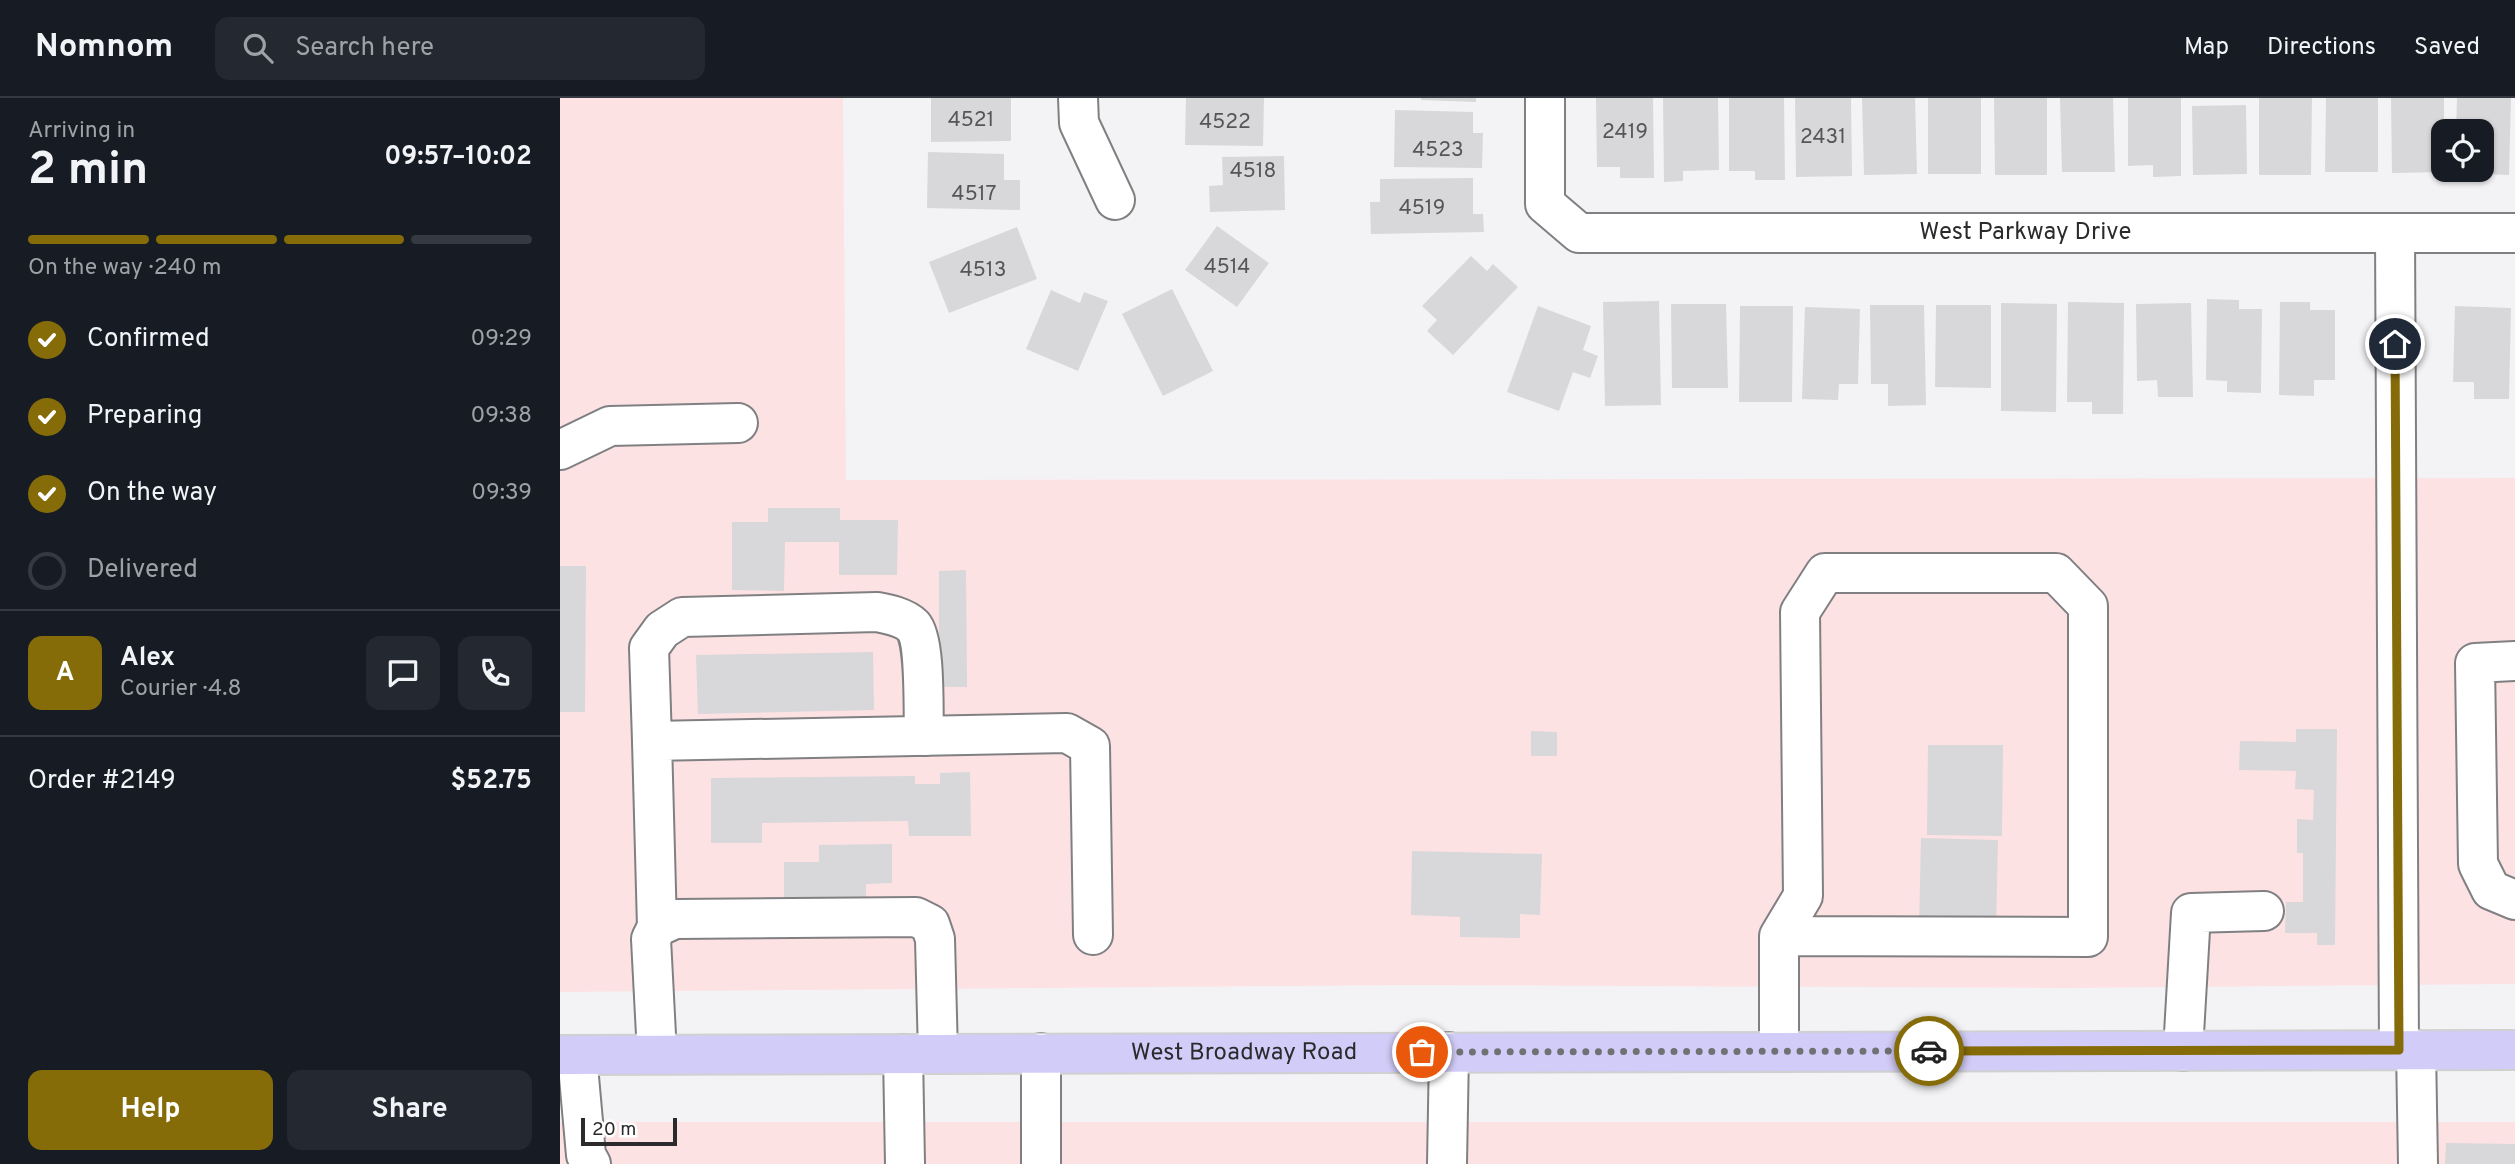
<!DOCTYPE html>
<meta charset="utf-8">
<style>
:root{--surface:#171b24;--page:#242831;--text:#f1f3f6;--muted:#9ea1a6;--line:#363941;--accent:#866c09}
body{margin:0;font-family:Overpass,sans-serif;background:var(--page);color:var(--text);height:100vh;display:flex;flex-direction:column;font-size:26px;white-space:nowrap}
*{box-sizing:border-box;margin:0}
p{font-size:23px;color:var(--muted)}
.icon{flex:none;width:38px;height:38px;fill:none;stroke:currentColor;stroke-width:2;stroke-linecap:round;stroke-linejoin:round}
.map{position:relative;flex:1;overflow:hidden}
.panel{display:flex;flex-direction:column;background:var(--surface);width:560px}
.panel>*{flex:none}
.tools{position:absolute;left:1871px;top:21px;display:grid;gap:14px}
.tools a{display:grid;place-items:center;width:63px;height:63px;border-radius:14px;background:var(--surface);box-shadow:0 2px 5px #0004;font-size:35px}
.scale{position:absolute;left:21px;bottom:18px;width:96px;box-sizing:border-box;padding-left:7px;border:4px solid #2b2b2d;border-top:0;font-size:19px;line-height:24px;white-space:nowrap;color:#2b2b2d;-webkit-text-stroke:5px #fff;paint-order:stroke}
.pin{position:absolute;display:grid;place-items:center;width:60px;height:60px;color:#fff;margin:-30px;border:4px solid #fff;border-radius:50%;box-shadow:0 2px 7px #0007}
.courier{position:absolute;display:grid;place-items:center;width:70px;height:70px;margin:-35px;border:5px solid #866c09;border-radius:50%;background:#fff;color:#222;box-shadow:0 2px 9px #0007}
.summary em{font-style:normal;font-weight:700}
.summary div{display:flex;flex-direction:column-reverse}
.summary{display:flex;align-items:center;justify-content:space-between;height:119px;padding:0 28px}
h1{font-size:46px;font-weight:700;line-height:52px}
.bar{display:grid;grid-template-columns:repeat(4,1fr);gap:10px 7px;align-content:center;height:84px;padding:0 28px}
.bar i{height:9px;border-radius:5px;background:var(--line)}
.bar .current{background:var(--accent)}
.bar p{grid-column:span 4}
.line{display:flex;align-items:center;gap:18px;padding:0 28px;border-top:2px solid var(--line)}
.line div{flex:1}
.round{display:grid;place-items:center;flex:none;width:74px;height:74px;border-radius:14px;background:var(--page)}
ol{padding:0 28px;list-style:none}
li{display:flex;align-items:center;gap:21px;height:77px}
li p{margin-inline-start:auto}
li .icon{padding:7px;border-radius:50%;background:var(--accent);color:#fff;stroke-width:4}
li:last-child{color:var(--muted)}
li i{width:38px;height:38px;border:4px solid var(--line);border-radius:50%}
.primary-button{display:flex;gap:14px;margin-top:auto;padding:14px 28px}
.primary-button a{flex:1;height:80px;border-radius:14px;background:var(--accent);color:#fff;font-size:28px;font-weight:700;line-height:80px;text-align:center}
.primary-button a+a{background:var(--page);color:var(--text)}
header{display:flex;align-items:center;gap:42px;box-sizing:border-box;height:98px;padding:0 35px;background:var(--surface);border-bottom:2px solid var(--line)}
header strong{font-size:33px}
nav{display:flex;gap:38px;margin-inline-start:auto;font-size:24px}
.search{width:490px;height:63px;background:var(--page);display:flex;align-items:center;gap:18px;box-sizing:border-box;padding:0 24px;border-radius:14px;color:var(--muted);font-size:26px}
main{display:flex;flex:1;min-height:0}
.map>svg:first-child{display:block}
.industrial{fill:#fde2e4}
.building{fill:#d8d7da}
.lines{fill:none;stroke-linecap:round;stroke-linejoin:round}
.minor-casing{stroke:#808083;stroke-width:42}
.major-casing{stroke:#d0d0d1;stroke-width:42}
.minor{stroke:#fff;stroke-width:38}
.major{stroke:#d2ccf8;stroke-width:38}
.done{stroke:#717173;stroke-width:7;stroke-dasharray:0 12.6}
.route{stroke:#866c09;stroke-width:9}
.labels{text-anchor:middle;dominant-baseline:central;stroke-width:6;stroke-linejoin:round;paint-order:stroke}
.number-label{font-size:21px;fill:#565658}
.street-label{font-size:24px;fill:#2b2b2d;stroke:#fff}
</style>
<header>
<strong>Nomnom</strong>
<div class="search"><svg class="icon" aria-label="search" viewBox="0 0 24 24"><circle cx="10" cy="10" r="6"/><path d="M15 15l6 6"/></svg>Search here</div>
<nav><a>Map</a><a>Directions</a><a>Saved</a></nav>
</header>
<main>
<section class="panel">
<div class="summary"><div><h1>2 min</h1><p>Arriving in</p></div><em>09:57–10:02</em></div>
<div class="bar"><i class="current"></i><i class="current"></i><i class="current"></i><i></i><p>On the way · 240 m</p></div>
<ol>
<li><svg class="icon" aria-label="check" viewBox="0 0 24 24"><path d="M5 12l5 5 9-10"/></svg>Confirmed<p>09:29</p></li>
<li><svg class="icon" aria-label="check" viewBox="0 0 24 24"><path d="M5 12l5 5 9-10"/></svg>Preparing<p>09:38</p></li>
<li><svg class="icon" aria-label="check" viewBox="0 0 24 24"><path d="M5 12l5 5 9-10"/></svg>On the way<p>09:39</p></li>
<li><i></i>Delivered</li>
</ol>
<div class="line" style="height:126px"><b class="round" style="background:var(--accent);color:#fff">A</b><div><b>Alex</b><p>Courier · 4.8</p></div><a class="round"><svg class="icon" aria-label="chat" viewBox="0 0 24 24"><path d="M4 5h16v11H9l-5 4z"/></svg></a><a class="round"><svg class="icon" aria-label="phone" viewBox="0 0 24 24"><path d="M5 4h4l2 5-3 2q2 4 5 5l2-3 5 2v4C11 20 4 13 5 4z"/></svg></a></div>
<div class="line" style="height:91px"><div>Order #2149</div><b>$52.75</b></div>
<div class="primary-button"><a>Help</a><a>Share</a></div>
</section>
<div class="map">
<svg width="1955" height="1066" viewBox="0 0 1955 1066">
<rect width="100%" height="100%" fill="#f3f3f6"/>
<path class="industrial" d="M0,0H283L286,382L1955,380V886L1504,890L847,887L0,894Z
M0,1024H1955V1066H0Z"/>
<path class="building" d="M371,0H451V43L371,44Z
M626,0H704L703,48L625,47Z
M861,0H916V4L861,2Z
M1036,0H1093L1094,80H1060V69H1037Z
M1103,0H1158L1159,72L1123,73V83L1104,84Z
M1169,0H1224L1225,82H1195V73H1169Z
M1235,0H1291L1292,78L1236,79Z
M1302,0H1355L1357,76L1304,77Z
M1368,0H1421V76H1368Z
M1434,0H1487V77H1435Z
M1500,0H1553L1555,74H1502Z
M1568,0H1621V78L1593,79V67L1568,68Z
M1699,0H1752L1751,77H1699Z
M1766,0H1818V74H1765Z
M1831,0H1884V74L1832,75Z
M1897,0H1951L1949,77L1896,75V72H1922V33H1896Z
M1686,7L1687,76L1633,77L1632,8Z
M835,12L913,14V35H923L922,70L834,69Z
M368,54L444,56V82H460V112L367,110Z
M724,58L725,112L650,114L649,88L663,87L662,59Z
M913,80V116H923L924,134L811,136L810,104H820V81Z
M657,128L709,165L677,209L625,172Z
M457,129L477,181L389,215L369,164Z
M911,158L927,173L933,166L958,189L893,257L867,233L877,222L862,208Z
M612,191L653,273L603,298L562,216Z
M491,192L520,205L524,194L548,203L518,273L466,251Z
M1647,201L1679,202V211H1702L1701,295L1667,294V283L1646,282Z
M1099,203L1101,307L1045,308L1043,204Z
M1508,204L1564,205L1563,316H1532V304H1507Z
M1720,204H1750V212H1775V282H1754V298L1719,297Z
M1441,205L1497,206L1496,314L1441,313Z
M1631,205L1633,299H1598L1597,282L1577,283L1576,206Z
M1111,206H1166L1168,290H1112Z
M1310,207H1364L1366,307L1328,308V286H1311Z
M1376,207H1431V290L1375,289Z
M978,208L1031,228L1023,252L1038,258L1030,280L1013,274L999,313L947,294Z
M1180,208H1233L1232,304H1179Z
M1895,208L1951,210L1949,301H1914V284H1893Z
M1245,209L1300,211L1298,286H1279L1278,302L1242,301Z
M208,410H280V422H338L337,477H279V444H225L224,493L172,492V424H208Z
M0,468H26L25,614H0Z
M406,472L407,589H379V473Z
M313,554L314,612L138,616L136,557Z
M1736,631H1777L1775,847H1757V835H1725L1726,804H1743V755H1737V721L1753,722L1754,692L1735,691L1736,673L1679,672L1680,643L1736,644Z
M971,633L997,634V658H971Z
M1368,647H1443L1442,738L1367,737Z
M410,674L411,738H349L348,723L202,725V745H151V680L355,678V686H380V675Z
M1361,740L1438,742L1436,830L1359,829Z
M332,746V785L306,786V806L224,807V764H259V747Z
M852,753L982,756L980,817L960,816V840L900,839V819L851,817Z
M1886,1045L1955,1046V1066H1885Z"/>
<g class="lines">
<g class="minor-casing">
<g id="minor">
<path d="M518,0L519,25L555,102"/>
<path id="s1" d="M985,0V106L1019,135H1955"/>
<path d="M1835,135L1839,952"/>
<path d="M0,352L50,328L178,325"/>
<path d="M1955,563L1915,565L1918,766L1931,792L1955,802"/>
<path d="M92,643L89,550L102,532L122,519L317,514C328,516 344,519 353,528C366,542 363,616 364,638"/>
<path d="M97,829L92,643L507,635L530,648L533,837"/>
<path d="M1856,952L1858,1066"/>
<path d="M1623,953L1631,815L1704,813"/>
<path d="M1219,954V838L1243,798L1240,514L1265,475H1496L1528,508V839L1219,838"/>
<path d="M97,956L91,841L97,829L115,821L356,819L370,826L375,841L378,956"/>
<path d="M343,956L345,1066"/>
<path d="M17,957L26,1057L31,1066"/>
<path d="M481,1066V955"/>
<path d="M887,1066L889,954"/>
</g>
</g>
<g class="major-casing">
<g id="major">
<path id="s2" d="M0,957L1955,952"/>
</g>
</g>
<use href="#minor" class="minor"/>
<use href="#major" class="major"/>
</g>
<g class="lines">
<path class="done" d="M862,954L1369,953"/>
<path class="route" d="M1369,953L1839,952L1835,246"/>
</g>
<g class="labels">
<g class="number-label">
<text x="411" y="22">4521</text>
<text x="665" y="24">4522</text>
<text x="1065" y="34">2419</text>
<text x="1263" y="39">2431</text>
<text x="878" y="52">4523</text>
<text x="693" y="73">4518</text>
<text x="414" y="96">4517</text>
<text x="862" y="110">4519</text>
<text x="667" y="169">4514</text>
<text x="423" y="172">4513</text>
</g>
<g class="street-label">
<text stroke="none"><textPath href="#s1" startOffset="597">West Parkway Drive</textPath></text>
<text stroke="none"><textPath href="#s2" startOffset="684">West Broadway Road</textPath></text>
</g>
</g>
</svg>
<div class="tools">
<a><svg class="icon" aria-label="locate" viewBox="0 0 24 24"><circle cx="12" cy="12" r="6"/><path d="M12 2v4M12 18v4M2 12h4M18 12h4"/></svg></a>
</div>
<div class="scale">20 m</div>
<div class="pin" style="left:862px;top:954px;background:#ea580c"><svg class="icon" aria-label="bag" viewBox="0 0 24 24"><path d="M5 8h14l-1 12H6zM9 8a3 3 0 0 1 6 0"/></svg></div>
<div class="pin" style="left:1835px;top:246px;background:#1f2937"><svg class="icon" aria-label="home" viewBox="0 0 24 24"><path d="M3 11l9-7 9 7M6 9v11h12V9"/></svg></div>
<div class="courier" style="left:1369px;top:953px"><svg class="icon" aria-label="car" viewBox="0 0 24 24"><path d="M5 17H2v-5l4-1 3-4h7l3 4 3 1v5h-3M9 17h6M6 11h13"/><circle cx="7" cy="17" r="2"/><circle cx="17" cy="17" r="2"/></svg></div>
</div>
</main>
